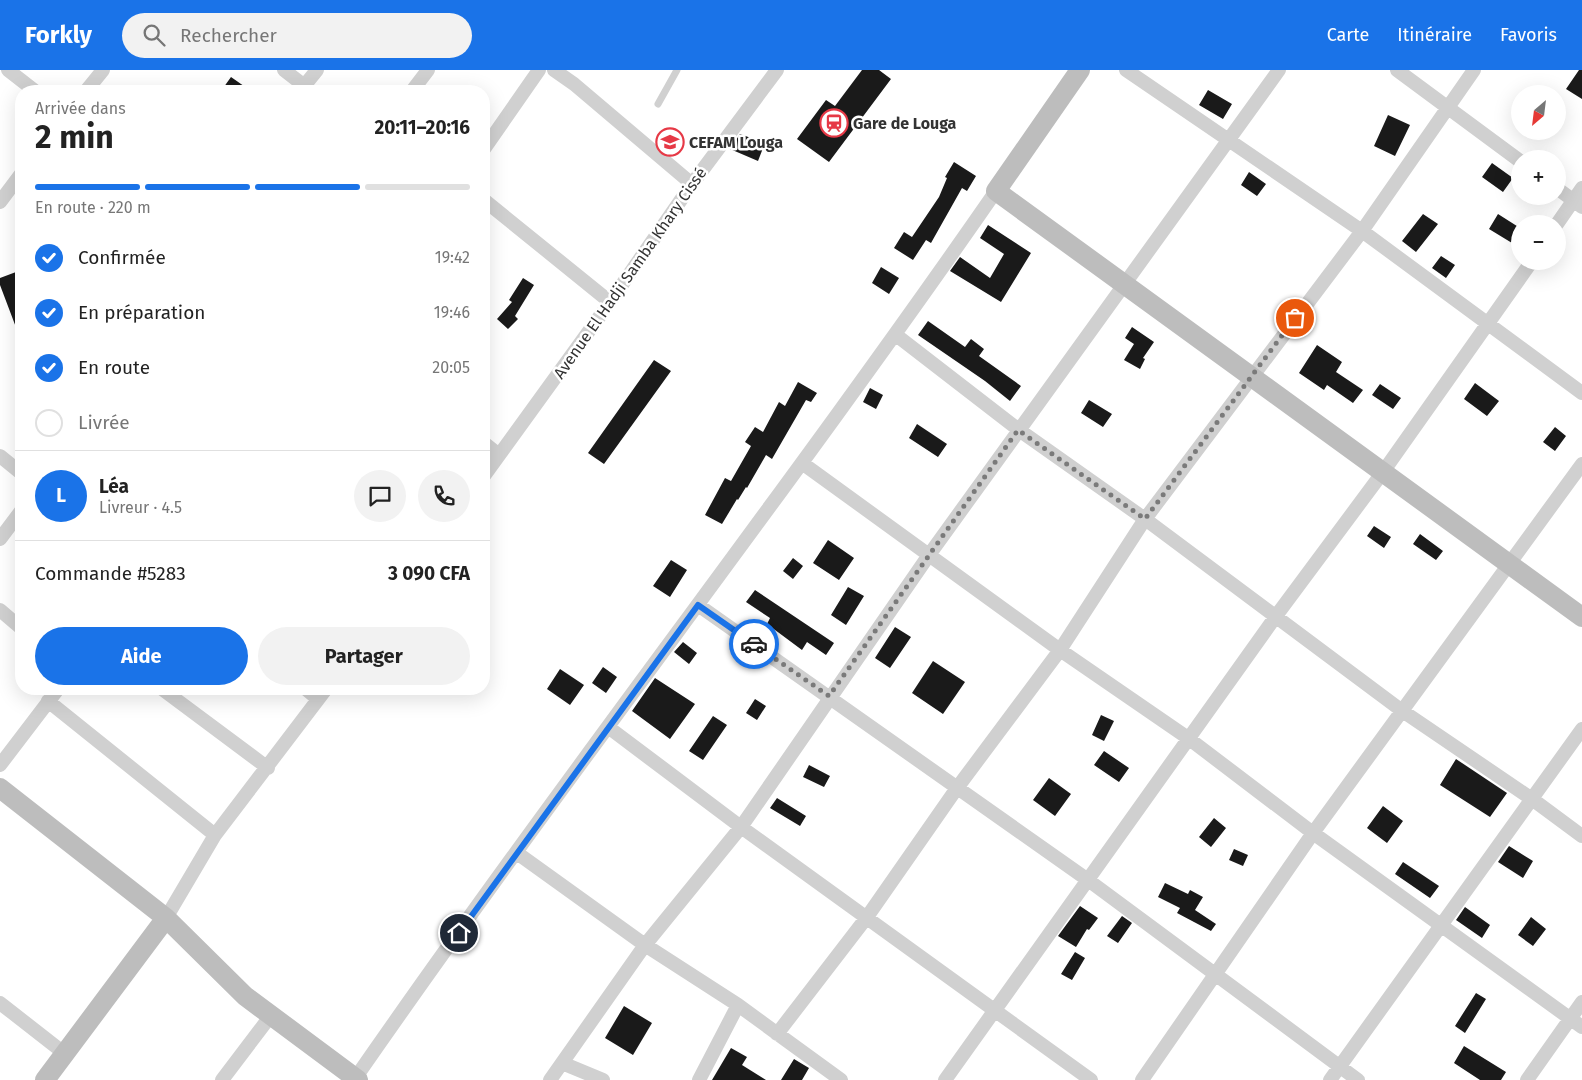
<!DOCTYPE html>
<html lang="fr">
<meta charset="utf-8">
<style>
:root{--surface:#fff;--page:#f2f2f2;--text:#222;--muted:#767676;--line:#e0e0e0;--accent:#1a73e8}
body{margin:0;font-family:"Fira Sans",sans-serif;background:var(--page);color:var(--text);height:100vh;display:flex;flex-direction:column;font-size:19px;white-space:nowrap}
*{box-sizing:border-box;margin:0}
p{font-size:16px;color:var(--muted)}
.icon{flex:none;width:28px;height:28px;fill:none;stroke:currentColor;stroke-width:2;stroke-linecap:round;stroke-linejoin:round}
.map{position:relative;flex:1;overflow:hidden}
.drawer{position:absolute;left:15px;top:15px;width:475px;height:610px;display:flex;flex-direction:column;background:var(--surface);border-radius:20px;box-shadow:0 5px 20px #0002}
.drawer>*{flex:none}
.needle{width:32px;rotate:208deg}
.tools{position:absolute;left:1511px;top:15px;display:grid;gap:10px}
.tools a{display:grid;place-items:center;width:55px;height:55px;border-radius:50%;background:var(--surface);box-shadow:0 5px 20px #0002;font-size:25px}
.pin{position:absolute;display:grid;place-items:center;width:42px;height:42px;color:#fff;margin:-21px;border:2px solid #fff;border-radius:50%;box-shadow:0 1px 5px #0007}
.courier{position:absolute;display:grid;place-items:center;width:50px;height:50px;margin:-25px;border:4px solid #1a73e8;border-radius:50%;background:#fff;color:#222;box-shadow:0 1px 6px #0007}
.overview em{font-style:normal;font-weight:700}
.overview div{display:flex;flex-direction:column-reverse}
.overview{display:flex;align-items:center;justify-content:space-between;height:85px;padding:0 20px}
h1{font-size:32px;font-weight:700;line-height:38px}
.bar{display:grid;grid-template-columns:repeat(4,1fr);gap:8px 5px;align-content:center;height:60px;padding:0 20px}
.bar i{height:6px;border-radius:4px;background:var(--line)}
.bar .selected{background:var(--accent)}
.bar p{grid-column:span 4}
.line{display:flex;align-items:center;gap:12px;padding:0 20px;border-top:1px solid var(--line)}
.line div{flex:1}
.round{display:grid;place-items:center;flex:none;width:52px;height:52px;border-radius:26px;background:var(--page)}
ol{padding:0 20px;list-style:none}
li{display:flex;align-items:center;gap:15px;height:55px}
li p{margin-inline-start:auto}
li .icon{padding:5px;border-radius:50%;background:var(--accent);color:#fff;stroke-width:4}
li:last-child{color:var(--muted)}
li i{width:28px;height:28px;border:2px solid var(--line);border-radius:50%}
.action{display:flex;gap:10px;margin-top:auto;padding:10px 20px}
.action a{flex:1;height:58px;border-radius:30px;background:var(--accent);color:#fff;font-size:20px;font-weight:700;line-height:58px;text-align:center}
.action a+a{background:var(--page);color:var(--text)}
header{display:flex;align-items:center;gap:30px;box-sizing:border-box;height:70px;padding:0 25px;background:var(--accent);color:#fff}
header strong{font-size:24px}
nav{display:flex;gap:28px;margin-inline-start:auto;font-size:18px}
.search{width:350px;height:45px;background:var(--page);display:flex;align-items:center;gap:12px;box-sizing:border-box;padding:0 18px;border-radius:28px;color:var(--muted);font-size:19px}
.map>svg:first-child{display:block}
.building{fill:#1a1a1a}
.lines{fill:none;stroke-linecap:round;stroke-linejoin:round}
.lane{stroke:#d0d0d0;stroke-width:7}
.street{stroke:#d0d0d0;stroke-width:14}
.secondary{stroke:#bdbdbd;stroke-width:20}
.done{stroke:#7a7a7a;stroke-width:5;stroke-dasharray:0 9}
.route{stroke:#1a73e8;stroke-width:6}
.labels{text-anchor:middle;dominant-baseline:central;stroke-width:5;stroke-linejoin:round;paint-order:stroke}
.poi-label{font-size:16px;font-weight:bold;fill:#333;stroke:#fff;text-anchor:start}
.street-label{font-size:16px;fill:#333;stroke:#fff}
</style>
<header>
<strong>Forkly</strong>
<div class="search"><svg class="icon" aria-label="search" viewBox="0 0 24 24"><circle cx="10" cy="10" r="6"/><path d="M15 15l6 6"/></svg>Rechercher</div>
<nav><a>Carte</a><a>Itinéraire</a><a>Favoris</a></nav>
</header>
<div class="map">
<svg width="1582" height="1010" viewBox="0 0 1582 1010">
<rect width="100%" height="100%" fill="#fff"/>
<path class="building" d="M862,0H879L891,9L829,92L797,69L826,30L835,36Z
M1579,0H1582V29L1566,19Z
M231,7L251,21H221Z
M1208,20L1232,34L1223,49L1199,35Z
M1388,45L1410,55L1395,86L1374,76Z
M740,64L765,73L758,91L730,79Z
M954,92L976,106L967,121L962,118L931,173L926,170L913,190L894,178L904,162L912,167L939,127L947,108L945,107Z
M1492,93L1513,108L1503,122L1482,107Z
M1249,102L1266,114L1257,126L1241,115Z
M1423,144L1438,154L1416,182L1402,171Z
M1498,144L1520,158L1512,173L1489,159Z
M988,155L1031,183L1001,232L950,201L960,187L990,208L1004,184L980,168Z
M1441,186L1455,195L1446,208L1432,198Z
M881,197L899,208L889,224L872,213Z
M16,202L21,215L20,268L0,215V208Z
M523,208L534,215L515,246L518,249L508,259L497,249L512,232L509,230Z
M928,251L965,277L971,269L984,279L979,286L1021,316L1010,331L985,311L918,265Z
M1132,257L1154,272L1143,288L1145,289L1140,299L1124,290L1134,274L1125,268Z
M1317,275L1342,292L1336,302L1363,320L1353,333L1327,315L1324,320L1299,303Z
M654,290L671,301L604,394L588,383Z
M798,312L817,323L811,332L806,330L772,389L766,385L747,418L746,417L738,430L737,429L722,454L705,445L725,408L731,411L751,376L745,372L755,357L763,362L779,332L785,336Z
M1475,313L1499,331L1487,346L1464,329Z
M1380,314L1401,328L1393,339L1372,325Z
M870,318L883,325L876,339L863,332Z
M1089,330L1112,344L1103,357L1081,343Z
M917,354L947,374L938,387L909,368Z
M1555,357L1566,366L1555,381L1543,372Z
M1374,456L1391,467L1384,478L1367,466Z
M1420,464L1443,481L1436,490L1413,474Z
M828,470L854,488L839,510L813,493Z
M793,488L803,496L793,509L783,501Z
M671,490L687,500L670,527L653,516Z
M848,517L864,526L846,555L831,545Z
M755,520L834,573L826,585L807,572L802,580L767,554L770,548L746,532Z
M895,557L911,567L890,598L875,588Z
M683,572L697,583L689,594L674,582Z
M933,591L965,612L943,644L912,623Z
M603,597L617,607L606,623L592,613Z
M560,599L584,615L570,635L547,619Z
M655,608L695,634L670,669L632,641Z
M755,629L766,636L757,650L746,643Z
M1101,645L1114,651L1104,671L1092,665Z
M713,646L727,655L703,690L689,681Z
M1104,681L1129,698L1119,712L1094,695Z
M1456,689L1507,723L1490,747L1440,715Z
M809,695L830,706L824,717L803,707Z
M1049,708L1071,724L1055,746L1033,730Z
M777,728L806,746L800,756L770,738Z
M1383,736L1403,751L1387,773L1367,758Z
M1214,748L1226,758L1211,777L1199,767Z
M1509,776L1533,791L1523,808L1498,792Z
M1234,779L1248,785L1243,796L1229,790Z
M1403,792L1439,816L1430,828L1395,804Z
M1165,813L1188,824L1190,820L1203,827L1195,840L1216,854L1211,861L1177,843L1180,838L1158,827Z
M1080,836L1098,848L1089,860L1087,859L1076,877L1058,866Z
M1465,837L1490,855L1482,868L1456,850Z
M1122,846L1132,853L1118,873L1107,866Z
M1531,847L1546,859L1533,876L1518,865Z
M1075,882L1085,888L1072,910L1061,904Z
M1476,923L1486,929L1465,963L1455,956Z
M624,936L652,953L633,985L605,968Z
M1464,976L1506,1002L1501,1010H1480L1454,993Z
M731,978L747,987L742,995L766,1010H712Z
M794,989L809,998L802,1010H781Z"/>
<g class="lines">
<path class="lane" d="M658,34L677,0"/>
<path class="street" d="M8,0L35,21
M284,0L311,21
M554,0L574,14L692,114
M1126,0L1362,161L1582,323
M1397,0L1520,91
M86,21L103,0
M300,21L317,0
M412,21L428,0
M484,79L539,0
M1558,119L1582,137
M484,130L610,232
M0,132L21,104
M1557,154L1582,118
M896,265L1019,360L1145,449L1401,640L1532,729L1582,766
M484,373L499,385
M0,386L21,403
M802,393L1060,580L1188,668L1313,763L1582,957
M484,406L610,232L692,114L777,0
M0,469L21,441
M698,535L1088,810L1358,1010
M0,540L21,558
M162,619L268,698
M306,619L318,629
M48,631L215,765
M608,657L741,757L1091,1010
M0,695L58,619
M517,783L645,875L738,935L841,1010
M166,848L215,765L326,619
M0,933L64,983
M777,964L867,847L957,718L1060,580L1145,449L1362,161L1474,0
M562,993L603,1010
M222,1010L272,944
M354,1010C562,710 788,421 996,121
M550,1010L645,875L741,757L929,485L1279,0
M699,1010L738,935
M945,1010L1276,546L1383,402L1532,191
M1142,1010L1313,763L1582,394
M1330,1010L1582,659
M1527,1010L1582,932"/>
<path class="secondary" d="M1080,0L996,121L1582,547
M0,718L166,848L245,926L358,1010
M45,1010L166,848"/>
</g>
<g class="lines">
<path class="done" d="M754,574L829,626L1018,360L1145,449L1295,248"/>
<path class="route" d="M459,863L698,535L754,574"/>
</g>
<defs>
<g id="station-ring" transform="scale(1.4375)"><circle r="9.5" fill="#fff" stroke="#e63946" stroke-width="1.5"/><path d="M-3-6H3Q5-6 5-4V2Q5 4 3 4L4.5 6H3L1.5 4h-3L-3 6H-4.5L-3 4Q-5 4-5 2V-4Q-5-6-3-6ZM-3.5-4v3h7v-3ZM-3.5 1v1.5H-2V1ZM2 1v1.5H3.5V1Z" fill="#e63946"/></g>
<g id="university-ring" transform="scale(1.4375)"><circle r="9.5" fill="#fff" stroke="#e63946" stroke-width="1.5"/><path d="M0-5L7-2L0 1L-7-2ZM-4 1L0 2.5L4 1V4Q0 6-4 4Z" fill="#e63946"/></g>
</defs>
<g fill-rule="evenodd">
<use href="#station-ring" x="834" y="53"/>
<use href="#university-ring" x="670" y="72"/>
</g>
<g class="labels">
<g class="poi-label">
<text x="853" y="53">Gare de Louga</text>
<text x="689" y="72">CEFAM Louga</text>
</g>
<g class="street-label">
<text transform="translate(630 203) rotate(-55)">Avenue El Hadji Samba Khary Cissé</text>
</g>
</g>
</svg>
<div class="tools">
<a><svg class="needle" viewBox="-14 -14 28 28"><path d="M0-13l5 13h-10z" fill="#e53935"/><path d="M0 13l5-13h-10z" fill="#767676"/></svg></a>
<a>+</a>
<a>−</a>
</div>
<div class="pin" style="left:1295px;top:248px;background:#ea580c"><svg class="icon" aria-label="bag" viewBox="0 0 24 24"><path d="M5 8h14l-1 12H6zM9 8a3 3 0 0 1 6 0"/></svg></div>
<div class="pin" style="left:459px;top:863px;background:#1f2937"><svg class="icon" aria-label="home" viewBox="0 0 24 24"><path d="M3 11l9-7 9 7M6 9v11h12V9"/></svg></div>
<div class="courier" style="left:754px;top:574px"><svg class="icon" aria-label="car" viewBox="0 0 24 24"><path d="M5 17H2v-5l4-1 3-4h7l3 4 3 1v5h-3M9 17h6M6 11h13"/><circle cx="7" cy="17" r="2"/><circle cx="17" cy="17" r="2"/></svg></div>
<section class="drawer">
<div class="overview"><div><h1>2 min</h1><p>Arrivée dans</p></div><em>20:11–20:16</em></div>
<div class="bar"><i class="selected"></i><i class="selected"></i><i class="selected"></i><i></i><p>En route · 220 m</p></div>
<ol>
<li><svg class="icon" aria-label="check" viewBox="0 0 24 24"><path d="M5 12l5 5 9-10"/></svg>Confirmée<p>19:42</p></li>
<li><svg class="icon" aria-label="check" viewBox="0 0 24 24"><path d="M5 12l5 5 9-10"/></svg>En préparation<p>19:46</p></li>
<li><svg class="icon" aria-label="check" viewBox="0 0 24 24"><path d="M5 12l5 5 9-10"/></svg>En route<p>20:05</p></li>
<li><i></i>Livrée</li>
</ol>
<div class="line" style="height:90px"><b class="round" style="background:var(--accent);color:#fff">L</b><div><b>Léa</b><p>Livreur · 4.5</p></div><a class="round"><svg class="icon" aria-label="chat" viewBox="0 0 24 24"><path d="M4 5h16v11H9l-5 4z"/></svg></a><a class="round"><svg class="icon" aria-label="phone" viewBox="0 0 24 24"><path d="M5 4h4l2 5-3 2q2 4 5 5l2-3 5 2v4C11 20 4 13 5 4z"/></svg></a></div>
<div class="line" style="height:65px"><div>Commande #5283</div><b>3 090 CFA</b></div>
<div class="action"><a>Aide</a><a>Partager</a></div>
</section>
</div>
